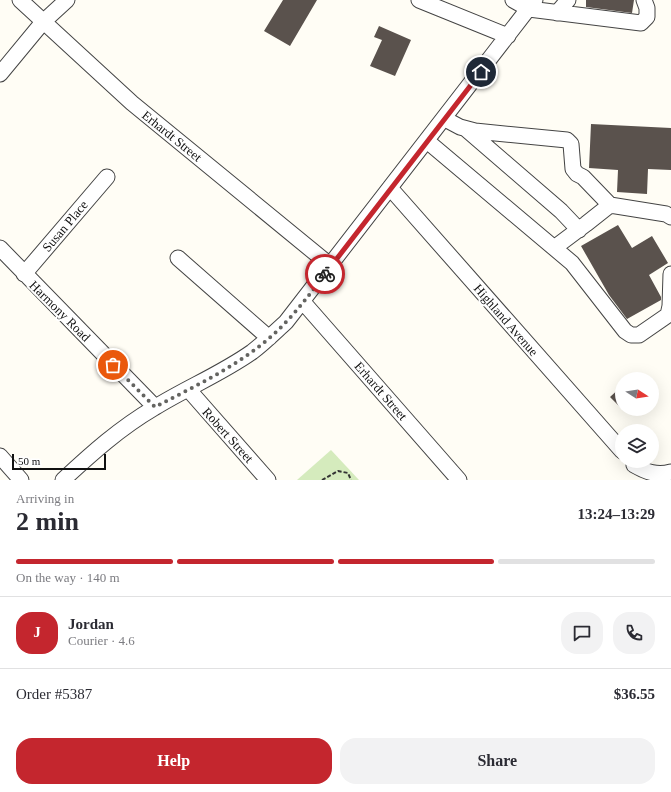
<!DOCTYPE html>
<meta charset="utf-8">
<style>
:root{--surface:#fff;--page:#f2f2f3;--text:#2b2b33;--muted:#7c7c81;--line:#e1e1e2;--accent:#c4262e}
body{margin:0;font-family:"Times New Roman",serif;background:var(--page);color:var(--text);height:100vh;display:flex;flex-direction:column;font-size:15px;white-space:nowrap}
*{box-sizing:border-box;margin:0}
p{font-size:13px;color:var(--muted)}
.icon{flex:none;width:22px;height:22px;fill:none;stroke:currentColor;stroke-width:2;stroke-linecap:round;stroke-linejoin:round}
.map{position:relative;height:480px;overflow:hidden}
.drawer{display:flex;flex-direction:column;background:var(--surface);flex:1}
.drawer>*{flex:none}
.needle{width:26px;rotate:102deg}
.controls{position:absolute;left:615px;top:372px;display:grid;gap:8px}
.controls a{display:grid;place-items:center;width:44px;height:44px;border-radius:50%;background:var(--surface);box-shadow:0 4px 16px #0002;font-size:20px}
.scale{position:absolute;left:12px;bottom:10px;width:94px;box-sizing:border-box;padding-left:4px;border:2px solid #111;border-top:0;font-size:11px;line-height:14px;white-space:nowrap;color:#111;-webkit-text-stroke:3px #fff;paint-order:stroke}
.pin{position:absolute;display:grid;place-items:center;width:34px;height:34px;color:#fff;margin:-17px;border:2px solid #fff;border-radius:50%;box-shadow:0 1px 4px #0007}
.courier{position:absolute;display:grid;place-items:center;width:40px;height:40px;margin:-20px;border:3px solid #c4262e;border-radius:50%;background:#fff;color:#222;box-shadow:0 1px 5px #0007}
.head em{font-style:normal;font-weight:600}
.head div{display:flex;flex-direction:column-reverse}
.head{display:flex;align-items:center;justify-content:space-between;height:68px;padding:0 16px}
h1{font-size:26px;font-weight:600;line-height:30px}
.bar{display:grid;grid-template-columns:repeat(4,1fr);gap:6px 4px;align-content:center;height:48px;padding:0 16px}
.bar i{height:5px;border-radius:3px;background:var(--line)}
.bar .selected{background:var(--accent)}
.bar p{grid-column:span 4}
.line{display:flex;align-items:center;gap:10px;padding:0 16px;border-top:1px solid var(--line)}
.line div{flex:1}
.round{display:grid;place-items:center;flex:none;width:42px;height:42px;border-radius:16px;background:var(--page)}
.button{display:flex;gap:8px;margin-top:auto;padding:8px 16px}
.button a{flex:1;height:46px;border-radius:16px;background:var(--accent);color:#fff;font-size:16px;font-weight:600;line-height:46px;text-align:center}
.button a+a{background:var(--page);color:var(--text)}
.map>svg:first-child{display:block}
.green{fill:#d5ebbd}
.building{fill:#5a524d}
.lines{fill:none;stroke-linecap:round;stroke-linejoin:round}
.minor-casing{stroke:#444;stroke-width:17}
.path{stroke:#333;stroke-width:2;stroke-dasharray:4 2;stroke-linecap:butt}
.minor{stroke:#fff;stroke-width:15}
.done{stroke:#646461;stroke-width:4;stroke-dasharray:0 7.2}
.route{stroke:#c4262e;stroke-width:5}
.labels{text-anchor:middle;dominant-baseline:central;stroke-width:4;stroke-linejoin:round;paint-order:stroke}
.street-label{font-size:13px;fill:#111;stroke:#fff}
</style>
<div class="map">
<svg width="671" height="480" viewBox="0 0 671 480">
<rect width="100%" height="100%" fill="#fffdf5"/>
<path class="green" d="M331,450L359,480H297Z"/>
<path class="building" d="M283,0H317L290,46L264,31Z
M586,0H634L632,13L586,7Z
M379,26L411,40L395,76L370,66L382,40L374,37Z
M591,124L671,128V170L648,169L647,194L617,192L618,170L589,168Z
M618,225L632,248L652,236L668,263L649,275L661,297V300L627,319L609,295L581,246Z
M622,386V409L610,397Z"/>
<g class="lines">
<g class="minor-casing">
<path id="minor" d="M20,0L132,103L331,266
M419,0L508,36
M513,0L529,9L641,23L647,17V8L644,0
M557,13L568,0
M0,74L43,22L67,0
M445,119L460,127L475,131L567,140L571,144L573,169L577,174L583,177L610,205L666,214L671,217
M466,129L561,211L579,230
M427,141L572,263L625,331L631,335H639L668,315L670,306L671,274
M391,189L622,451
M0,248L155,407
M554,248L586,224L610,205
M178,258L269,338
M24,274L107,177
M303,302L459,480
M188,389L268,480
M0,456L21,480
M634,465C646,472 657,476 671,472
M63,480C92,453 120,428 154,408C186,388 221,374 252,352C264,343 275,332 286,322L535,0"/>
</g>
<path class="path" d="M322,480L338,471L348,473L351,480"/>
<use href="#minor" class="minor"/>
</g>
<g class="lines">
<path class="done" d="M113,365L155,407C201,383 251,360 287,321C301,306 313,290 325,274"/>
<path class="route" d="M325,274L481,72"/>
</g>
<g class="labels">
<g class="street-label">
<text transform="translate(172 136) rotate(39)">Erhardt Street</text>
<text transform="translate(65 226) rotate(-50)">Susan Place</text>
<text transform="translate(60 311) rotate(45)">Harmony Road</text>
<text transform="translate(506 320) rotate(49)">Highland Avenue</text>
<text transform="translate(381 391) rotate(49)">Erhardt Street</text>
<text transform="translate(228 435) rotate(48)">Robert Street</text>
</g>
</g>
</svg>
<div class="controls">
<a><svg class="needle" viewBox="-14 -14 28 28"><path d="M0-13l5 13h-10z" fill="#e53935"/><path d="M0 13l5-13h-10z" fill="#7c7c81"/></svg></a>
<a><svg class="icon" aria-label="layers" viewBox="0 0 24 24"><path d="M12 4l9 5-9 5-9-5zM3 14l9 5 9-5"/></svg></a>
</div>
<div class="scale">50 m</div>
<div class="pin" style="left:113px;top:365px;background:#ea580c"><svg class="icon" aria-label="bag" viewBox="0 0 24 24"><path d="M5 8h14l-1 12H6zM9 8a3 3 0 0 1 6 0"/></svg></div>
<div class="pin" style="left:481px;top:72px;background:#1f2937"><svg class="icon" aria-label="home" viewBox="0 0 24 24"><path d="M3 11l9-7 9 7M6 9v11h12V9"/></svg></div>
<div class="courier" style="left:325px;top:274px"><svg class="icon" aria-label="bike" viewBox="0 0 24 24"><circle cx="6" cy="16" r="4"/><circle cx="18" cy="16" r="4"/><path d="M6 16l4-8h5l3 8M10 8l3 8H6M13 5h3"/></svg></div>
</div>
<section class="drawer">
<div class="head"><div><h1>2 min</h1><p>Arriving in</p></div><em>13:24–13:29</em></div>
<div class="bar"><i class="selected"></i><i class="selected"></i><i class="selected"></i><i></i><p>On the way · 140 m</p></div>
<div class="line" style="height:72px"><b class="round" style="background:var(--accent);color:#fff">J</b><div><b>Jordan</b><p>Courier · 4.6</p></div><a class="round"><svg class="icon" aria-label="chat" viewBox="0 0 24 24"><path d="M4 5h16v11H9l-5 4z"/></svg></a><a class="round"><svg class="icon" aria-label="phone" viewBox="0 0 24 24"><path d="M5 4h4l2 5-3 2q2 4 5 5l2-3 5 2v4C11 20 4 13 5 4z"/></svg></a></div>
<div class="line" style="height:52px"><div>Order #5387</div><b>$36.55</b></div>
<div class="button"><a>Help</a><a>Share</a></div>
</section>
